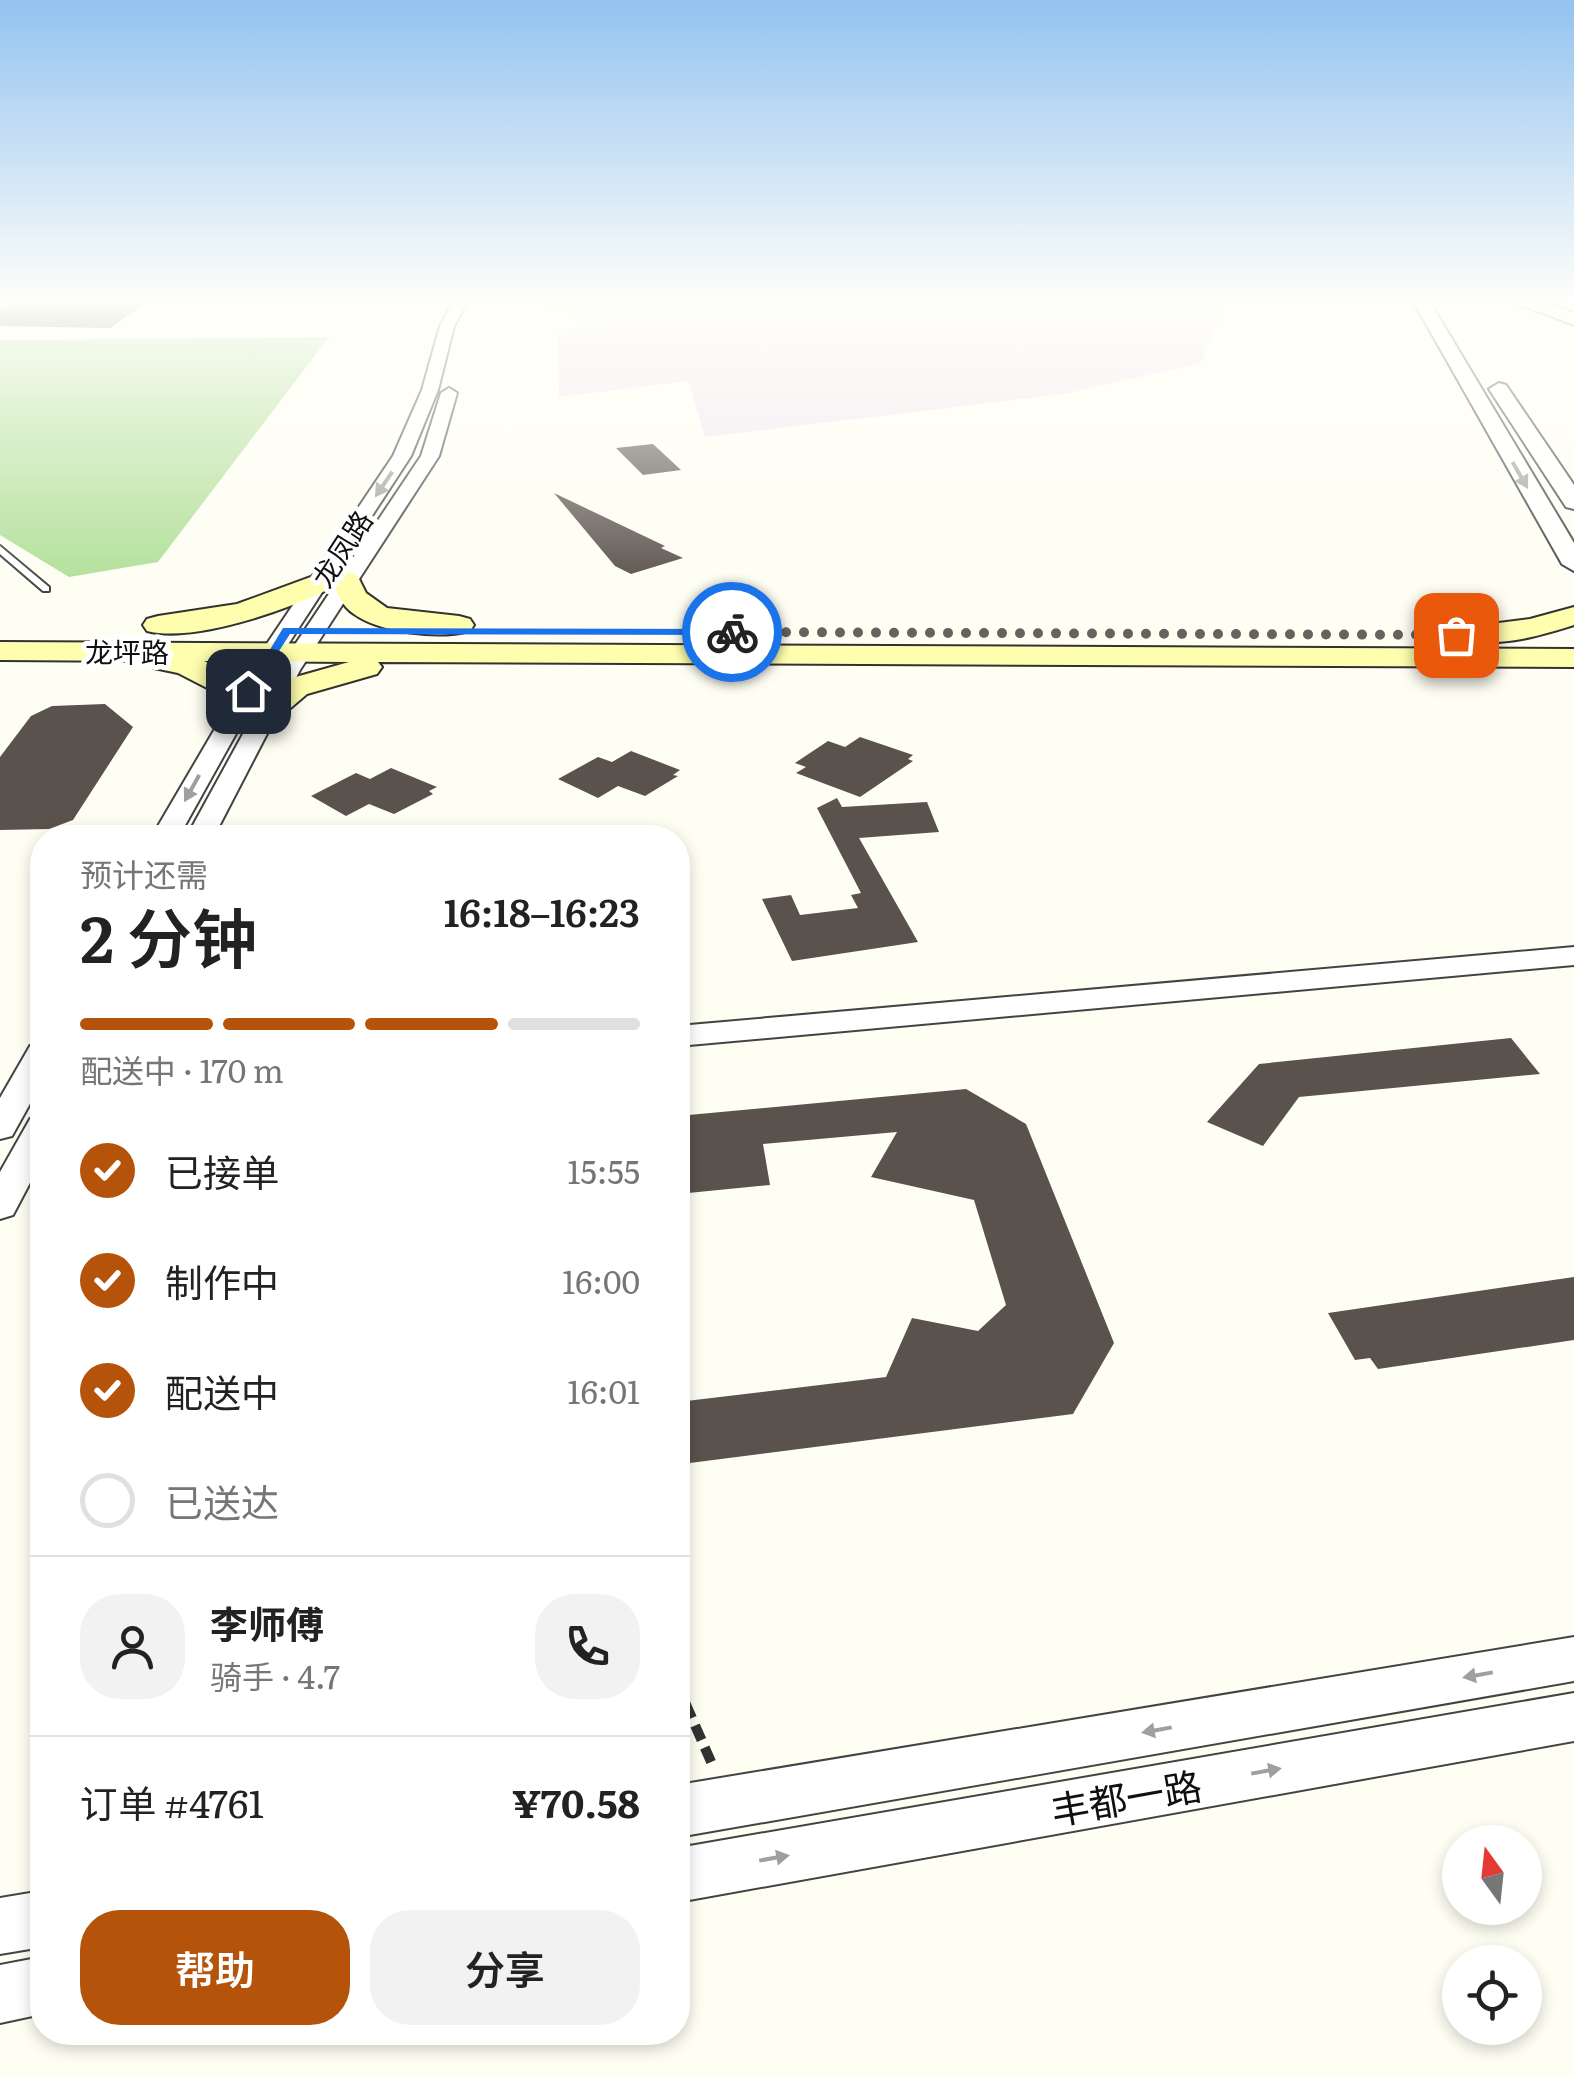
<!DOCTYPE html>
<html lang="zh">
<meta charset="utf-8">
<style>
:root{--surface:#fff;--page:#f2f2f2;--text:#222;--muted:#767676;--line:#e0e0e0;--accent:#b45309}
body{margin:0;font-family:Literata,"Noto Sans SC",serif;background:var(--page);color:var(--text);height:100vh;display:flex;flex-direction:column;font-size:38px;white-space:nowrap}
*{box-sizing:border-box;margin:0}
p{font-size:32px;color:var(--muted)}
.icon{flex:none;width:55px;height:55px;fill:none;stroke:currentColor;stroke-width:2;stroke-linecap:round;stroke-linejoin:round}
.map{position:relative;flex:1;overflow:hidden}
.panel{position:absolute;left:30px;top:825px;width:660px;height:1220px;display:flex;flex-direction:column;background:var(--surface);border-radius:40px;box-shadow:0 5px 15px #0003}
.panel>*{flex:none}
.needle{width:65px;rotate:345deg}
.controls{position:absolute;left:1442px;top:1825px;display:grid;gap:20px}
.controls a{display:grid;place-items:center;width:100px;height:100px;border-radius:50%;background:var(--surface);box-shadow:0 5px 15px #0003;font-size:50px}
.pin{position:absolute;display:grid;place-items:center;width:85px;height:85px;color:#fff;margin:-42px;border-radius:20px;box-shadow:0 5px 15px #0006}
.courier{position:absolute;display:grid;place-items:center;width:100px;height:100px;margin:-50px;border:8px solid #1a73e8;border-radius:50%;background:#fff;color:#222;box-shadow:0 2px 12px #0007}
.overview em{font-style:normal;font-weight:600}
.overview div{display:flex;flex-direction:column-reverse}
.overview{display:flex;align-items:center;justify-content:space-between;height:170px;padding:0 50px}
h1{font-size:65px;font-weight:600;line-height:75px}
.bar{display:grid;grid-template-columns:repeat(4,1fr);gap:15px 10px;align-content:center;height:120px;padding:0 50px}
.bar i{height:12px;border-radius:8px;background:var(--line)}
.bar .active{background:var(--accent)}
.bar p{grid-column:span 4}
.line{display:flex;align-items:center;gap:25px;padding:0 50px;border-top:2px solid var(--line)}
.line div{flex:1}
.round{display:grid;place-items:center;flex:none;width:105px;height:105px;border-radius:40px;background:var(--page)}
ol{padding:0 50px;list-style:none}
li{display:flex;align-items:center;gap:30px;height:110px}
li p{margin-inline-start:auto}
li .icon{padding:10px;border-radius:50%;background:var(--accent);color:#fff;stroke-width:4}
li:last-child{color:var(--muted)}
li i{width:55px;height:55px;border:5px solid var(--line);border-radius:50%}
.button{display:flex;gap:20px;margin-top:auto;padding:20px 50px}
.button a{flex:1;height:115px;border-radius:40px;background:var(--accent);color:#fff;font-size:40px;font-weight:600;line-height:115px;text-align:center}
.button a+a{background:var(--page);color:var(--text)}
.map>svg:first-child{display:block}
.industrial{fill:#efe5ef}
.forest{fill:#b1df98}
.building{fill:#5a524c}
.lines{fill:none;stroke-linecap:round;stroke-linejoin:round}
.service-casing{stroke:#434343;stroke-width:4}
.minor-casing{stroke:#434343;stroke-width:4}
.tertiary-casing{stroke:#434343;stroke-width:4}
.secondary-casing{stroke:#323232;stroke-width:4}
.path-far1{stroke:#323232;stroke-width:8;stroke-dasharray:12 6;stroke-linecap:butt}
.path{stroke:#323232;stroke-width:10;stroke-dasharray:16 8;stroke-linecap:butt}
.service{fill:#fff;fill-rule:evenodd}
.minor{fill:#fff;fill-rule:evenodd}
.tertiary{fill:#fff;fill-rule:evenodd}
.secondary{fill:#fffeae;fill-rule:evenodd}
.oneway{fill:#9f9f9f}
.route{fill:#1a73e8}
.done{stroke:#64635f;stroke-width:10;stroke-dasharray:0 18}
.labels{text-anchor:middle;dominant-baseline:central;stroke-width:10;stroke-linejoin:round;paint-order:stroke}
.far-street-label{font-size:28px;fill:#101010;stroke:#fff}
.near-street-label{font-size:38px;fill:#101010;stroke:#fff}
</style>
<div class="map">
<svg width="1574" height="2077" viewBox="0 0 1574 2077">
<rect width="100%" height="100%" fill="#fffef3"/>
<path class="industrial" d="M515,299H1226L1201,363L1064,394L705,437L688,381L559,397L558,330L607,324Z"/>
<path class="forest" d="M329,337L158,562L69,577L0,535V340Z"/>
<path class="building" d="M17,299H152L110,328L0,326V309Z
M653,444L681,470L643,475L616,448Z
M554,493L665,546L661,548L683,558L631,574L615,566Z
M105,704L133,727L73,820L49,829L0,830V757L31,716L52,706Z
M860,737L913,755L908,759L913,761L860,797L796,773L806,767L795,763L828,741L845,747Z
M631,751L680,770L673,775L678,776L645,796L618,786L598,798L558,779L598,757L612,762Z
M391,768L437,787L429,791L433,794L394,814L369,804L346,816L311,796L356,773L370,779Z
M837,798L842,807L927,802L939,832L859,838L918,942L792,961L762,899L791,895L800,915L858,908L851,895L861,893L817,808Z
M1511,1038L1540,1074L1299,1097L1263,1146L1207,1122L1259,1064Z
M966,1089L1026,1124L1114,1343L1073,1414L682,1464L678,1402L886,1377L912,1318L978,1331L1006,1305L974,1200L871,1177L897,1132L763,1144L770,1185L678,1194V1116Z
M1574,1277V1340L1378,1369L1370,1358L1355,1360L1328,1313Z"/>
<g class="lines">
<g class="service-casing">
<path id="service" d="M0,546L49,587V591H43L0,554Z"/>
</g>
<g class="minor-casing">
<path id="minor" d="M455,299H469L454,326L438,390L411,456L272,669L178,838H151L250,669L393,456L422,390L440,326Z
M449,388L457,393L439,456L300,670L213,838H186L278,670L421,456L441,393Z
M1574,947V965L678,1046V1026Z
M42,1043V1082L12,1136L0,1139V1098L30,1046Z
M42,1116V1160L13,1215L0,1219V1172L30,1119Z
M1574,1637V1681L678,1837V1785Z
M1574,1693V1741L678,1902V1848Z
M42,1891V1947L0,1954V1898Z
M42,1957V2014L0,2023V1965Z"/>
</g>
<g class="tertiary-casing">
<path id="tertiary" d="M1412,299H1428L1574,543V571L1562,564Z
M1499,383L1506,385L1574,485V509L1566,507L1489,389Z"/>
</g>
<g class="secondary-casing">
<path id="secondary" d="M1506,299H1533L1574,313V325Z
M347,572L357,575L366,593L387,608L459,616L470,619L474,625L470,631C439,639 380,633 354,614C342,606 337,594 333,581L337,575Z
M319,574L329,577L333,583L329,589C287,610 194,643 147,631L143,625L147,619L158,616L237,604Z
M1574,607V625C1542,635 1501,648 1467,639L1463,633L1467,627L1530,619Z
M0,642L1574,649V667L378,662L382,667L377,674L307,694L280,717H256L251,710L285,680L349,662L204,661C236,677 242,677 251,713L246,720H222L213,691L178,673L154,668L149,661L0,660Z"/>
</g>
<path class="path-far1" d="M678,1545L683,1508"/>
<path class="path" d="M678,1632L684,1700L712,1764"/>
<use href="#service" class="service"/>
<use href="#minor" class="minor"/>
<use href="#tertiary" class="tertiary"/>
<use href="#secondary" class="secondary"/>
</g>
<defs><path id="oneway-solid" d="M-6-.8H1V-3.2L6.5 0L1 3.2V.8H-6Z" transform="scale(2.5)"/></defs>
<g class="oneway">
<use href="#oneway-solid" transform="translate(1520 475) rotate(60)"/>
<use href="#oneway-solid" transform="translate(384 484) rotate(124)"/>
<use href="#oneway-solid" transform="translate(192 788) rotate(119)"/>
<use href="#oneway-solid" transform="translate(1478 1675) rotate(170)"/>
<use href="#oneway-solid" transform="translate(1157 1730) rotate(170)"/>
<use href="#oneway-solid" transform="translate(1266 1771) rotate(-10)"/>
<use href="#oneway-solid" transform="translate(774 1858) rotate(-10)"/>
</g>
<linearGradient id="sky" x2="0" y2="1"><stop stop-color="#93c3ef"/><stop offset="0.51" stop-color="#fffffa"/><stop offset="1" stop-color="#fffffa" stop-opacity="0"/></linearGradient>
<rect width="1574" height="590" fill="url(#sky)"/>
<path class="route" d="M283,628L732,629L737,632L732,635L290,634L252,693H244Z"/>
<g class="lines">
<path class="done" d="M732,632L1456,635"/>
</g>
<g class="labels">
<g class="far-street-label">
<text transform="translate(341 548) rotate(-57)">龙凤路</text>
<text x="127" y="651">龙坪路</text>
</g>
<g class="near-street-label">
<text transform="translate(1126 1796) rotate(-10)">丰都一路</text>
</g>
</g>
</svg>
<div class="controls">
<a><svg class="needle" viewBox="-14 -14 28 28"><path d="M0-13l5 13h-10z" fill="#e53935"/><path d="M0 13l5-13h-10z" fill="#767676"/></svg></a>
<a><svg class="icon" aria-label="locate" viewBox="0 0 24 24"><circle cx="12" cy="12" r="6"/><path d="M12 2v4M12 18v4M2 12h4M18 12h4"/></svg></a>
</div>
<div class="pin" style="left:1456px;top:635px;background:#ea580c"><svg class="icon" aria-label="bag" viewBox="0 0 24 24"><path d="M5 8h14l-1 12H6zM9 8a3 3 0 0 1 6 0"/></svg></div>
<div class="pin" style="left:248px;top:691px;background:#1f2937"><svg class="icon" aria-label="home" viewBox="0 0 24 24"><path d="M3 11l9-7 9 7M6 9v11h12V9"/></svg></div>
<div class="courier" style="left:732px;top:632px"><svg class="icon" aria-label="bike" viewBox="0 0 24 24"><circle cx="6" cy="16" r="4"/><circle cx="18" cy="16" r="4"/><path d="M6 16l4-8h5l3 8M10 8l3 8H6M13 5h3"/></svg></div>
<section class="panel">
<div class="overview"><div><h1>2 分钟</h1><p>预计还需</p></div><em>16:18–16:23</em></div>
<div class="bar"><i class="active"></i><i class="active"></i><i class="active"></i><i></i><p>配送中 · 170 m</p></div>
<ol>
<li><svg class="icon" aria-label="check" viewBox="0 0 24 24"><path d="M5 12l5 5 9-10"/></svg>已接单<p>15:55</p></li>
<li><svg class="icon" aria-label="check" viewBox="0 0 24 24"><path d="M5 12l5 5 9-10"/></svg>制作中<p>16:00</p></li>
<li><svg class="icon" aria-label="check" viewBox="0 0 24 24"><path d="M5 12l5 5 9-10"/></svg>配送中<p>16:01</p></li>
<li><i></i>已送达</li>
</ol>
<div class="line" style="height:180px"><a class="round"><svg class="icon" aria-label="person" viewBox="0 0 24 24"><circle cx="12" cy="8" r="4"/><path d="M4 21q1-7 8-7t8 7"/></svg></a><div><b>李师傅</b><p>骑手 · 4.7</p></div><a class="round"><svg class="icon" aria-label="phone" viewBox="0 0 24 24"><path d="M5 4h4l2 5-3 2q2 4 5 5l2-3 5 2v4C11 20 4 13 5 4z"/></svg></a></div>
<div class="line" style="height:130px"><div>订单 #4761</div><b>¥70.58</b></div>
<div class="button"><a>帮助</a><a>分享</a></div>
</section>
</div>
